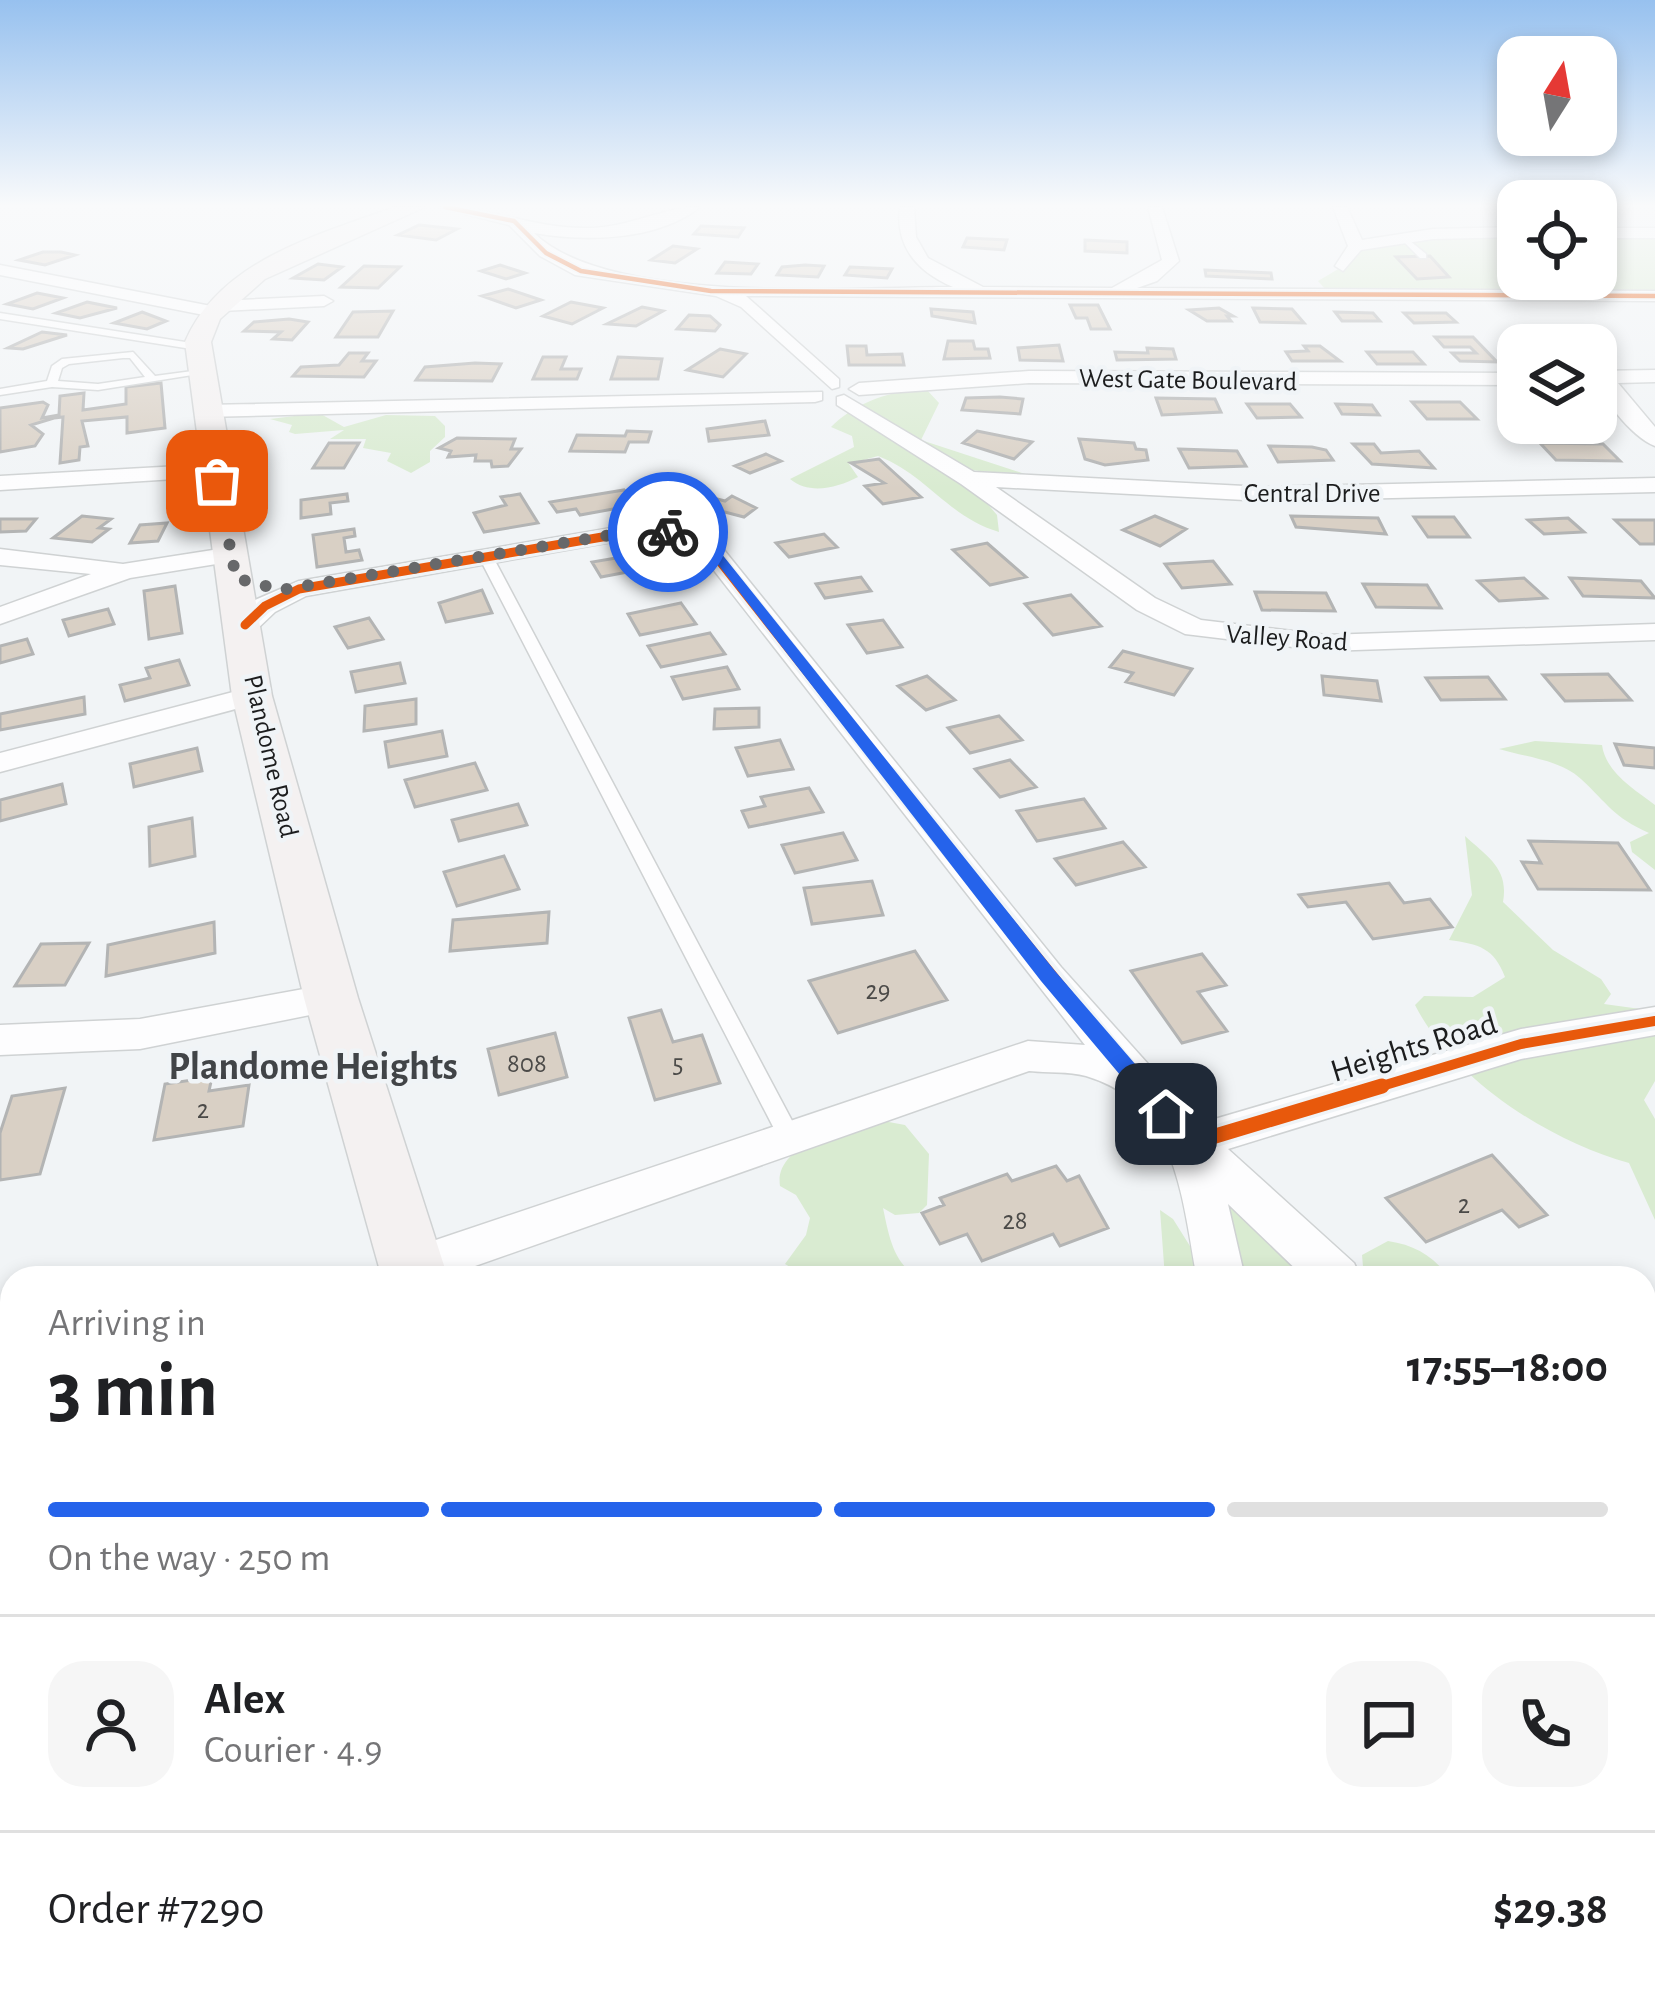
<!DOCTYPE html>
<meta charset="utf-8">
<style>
:root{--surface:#fff;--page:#f6f6f6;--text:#202124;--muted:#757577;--line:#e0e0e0;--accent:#2563eb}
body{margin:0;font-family:"Alegreya Sans",sans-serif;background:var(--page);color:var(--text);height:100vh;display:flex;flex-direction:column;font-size:45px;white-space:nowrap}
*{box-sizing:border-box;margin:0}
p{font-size:39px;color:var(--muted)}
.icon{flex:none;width:66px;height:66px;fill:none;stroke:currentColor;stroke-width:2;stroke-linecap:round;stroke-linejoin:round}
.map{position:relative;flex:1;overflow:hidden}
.sheet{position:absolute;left:0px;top:1266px;width:1656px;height:747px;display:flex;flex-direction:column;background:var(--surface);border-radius:36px 36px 0 0;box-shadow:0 6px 18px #0003}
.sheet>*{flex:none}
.needle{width:78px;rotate:11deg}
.tools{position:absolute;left:1497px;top:36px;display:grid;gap:24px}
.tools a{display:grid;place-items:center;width:120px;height:120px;border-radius:24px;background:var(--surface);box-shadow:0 6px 18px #0003;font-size:60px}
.pin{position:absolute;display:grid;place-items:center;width:102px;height:102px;color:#fff;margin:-51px;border-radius:24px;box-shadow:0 6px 18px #0006}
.courier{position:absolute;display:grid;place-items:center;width:120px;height:120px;margin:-60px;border:9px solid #2563eb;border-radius:50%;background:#fff;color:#222;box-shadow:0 3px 15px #0007}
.overview em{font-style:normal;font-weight:700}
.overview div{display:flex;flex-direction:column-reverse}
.overview{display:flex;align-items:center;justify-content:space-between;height:204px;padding:0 48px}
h1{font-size:78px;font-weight:700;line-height:90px}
.bar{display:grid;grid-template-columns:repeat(4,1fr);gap:18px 12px;align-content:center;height:144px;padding:0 48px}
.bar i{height:15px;border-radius:9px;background:var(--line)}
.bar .on{background:var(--accent)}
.bar p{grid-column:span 4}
.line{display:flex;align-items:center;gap:30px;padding:0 48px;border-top:3px solid var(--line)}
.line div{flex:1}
.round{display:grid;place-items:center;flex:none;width:126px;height:126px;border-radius:36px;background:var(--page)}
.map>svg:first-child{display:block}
.green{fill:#d9ebd1}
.building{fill:#d9d0c5;stroke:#b3b4b4;stroke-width:3}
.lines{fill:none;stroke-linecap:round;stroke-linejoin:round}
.lane-casing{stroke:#cfd2d3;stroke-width:3}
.street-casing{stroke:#cfd2d3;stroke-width:3}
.secondary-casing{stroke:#cfd2d3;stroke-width:3}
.lane{fill:#fdfdfe;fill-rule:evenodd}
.street{fill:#fdfdfe;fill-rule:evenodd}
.secondary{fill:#f4f1f1;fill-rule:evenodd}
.cycleway-far4-casing{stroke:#f0f4f7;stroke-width:8}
.cycleway-far3-casing{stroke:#f0f4f7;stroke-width:10}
.cycleway-far2-casing{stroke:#f0f4f7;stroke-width:15}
.cycleway-far1-casing{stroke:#f0f4f7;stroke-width:18}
.cycleway-casing{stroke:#f0f4f7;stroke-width:22}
.cycleway-far4{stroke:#e8590c;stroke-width:4.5}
.cycleway-far3{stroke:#e8590c;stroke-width:6}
.cycleway-far2{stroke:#e8590c;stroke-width:9}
.cycleway-far1{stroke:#e8590c;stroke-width:10}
.cycleway{stroke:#e8590c;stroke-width:15}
.route{fill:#2563eb}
.done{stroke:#67686a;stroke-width:12;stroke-dasharray:0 21.6}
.labels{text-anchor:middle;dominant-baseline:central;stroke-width:9;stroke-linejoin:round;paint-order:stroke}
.far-street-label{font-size:27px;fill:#1c1d1e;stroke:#f0f4f7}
.number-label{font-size:27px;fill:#4b4a48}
.street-label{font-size:33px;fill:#1c1d1e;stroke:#f0f4f7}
.quarter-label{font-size:39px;font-weight:bold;fill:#414447;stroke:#f0f4f7}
</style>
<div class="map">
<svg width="1655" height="2011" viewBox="0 0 1655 2011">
<rect width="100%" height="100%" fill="#f1f4f6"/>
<path class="green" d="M1518,232V279H1596V233H1655V296L1326,290L1318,281L1345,265L1356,246Z
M909,390H927L939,403L921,440L1028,475L958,469L997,515L999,532C948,517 926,474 878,456L849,464L858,477C837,488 809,495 790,479L854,447L852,436L831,427C852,406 880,395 909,390Z
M319,413L344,427L386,415L435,416L445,426V437L430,451V462L411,473L387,461L391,453L363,448L366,439H330L344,430L295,434L289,432L292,425L270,419Z
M1535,741L1602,745C1606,773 1634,789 1655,805V870L1632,852L1630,842L1649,833C1613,817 1608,804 1581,779C1561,760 1525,757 1499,749Z
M1465,836C1488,857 1509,869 1503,902L1553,950L1601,979L1611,994L1604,1004L1655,1011V1081L1644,1100L1655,1119V1220L1629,1163C1551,1142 1453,1080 1415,1005L1424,996L1473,997L1505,977C1494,948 1479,944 1449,940L1472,895Z
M867,1118L905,1125L929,1154L927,1205L919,1213L895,1215L883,1208C889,1236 893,1263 919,1278H809L785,1264L806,1235L810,1218L796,1195L780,1186C774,1146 839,1131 867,1118Z
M1229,1179L1337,1278H1221Z
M1160,1210L1173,1219L1210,1278H1165Z
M1388,1241C1415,1245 1433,1256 1450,1278H1364L1362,1255Z
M1644,1460L1655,1462V1591L1644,1589Z"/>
<path class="building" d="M419,225L457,229L436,240L398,235Z
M701,226L744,228L738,237L694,234Z
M967,238L1007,240L1004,250L963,247Z
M1085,240L1127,242V253L1085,251Z
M673,246L697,249L675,263L651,260Z
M43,252H61L75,255L45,265L19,260Z
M1430,256L1449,277L1417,279L1396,257Z
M725,262L758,264L751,274L717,273Z
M318,264L342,267L324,280L293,278Z
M500,265L525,273L506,279L481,271Z
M805,265L824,266L818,277L777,275L782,267Z
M364,266L400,267L378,288L341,287Z
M850,267L892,269L887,278L845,275Z
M1205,270L1271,273L1272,279L1206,276Z
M508,289L541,300L516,308L482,296Z
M37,293L63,298L33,309L7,304Z
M87,302L117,308L80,318L56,313Z
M571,302L603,308L572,324L543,316Z
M1070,305H1098L1110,329H1091L1087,318H1076Z
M642,307L663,311L636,326L607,324Z
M1253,308L1292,309L1304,323L1260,322Z
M931,309L973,312L975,323L932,316Z
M1189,310L1219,308L1233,316H1227L1231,321H1207Z
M393,311L378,337H336L353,312Z
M142,312L166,321L147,329L114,323Z
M1335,312L1373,313L1380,321H1342Z
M1404,313H1446L1456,322L1414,323Z
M689,315L710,316L720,325L715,331L677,329Z
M289,319L308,322L292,340L273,339L281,332L244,331L254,322Z
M42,332L67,335L23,349L8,348Z
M1435,337H1473L1497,362L1460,361L1452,353H1476L1470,347H1444Z
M948,341H973L975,349H988L990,358L944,359Z
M1059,345L1063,361L1020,360L1018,348Z
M847,346H866L867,355L902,354L904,365H849Z
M1304,346H1320L1340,361H1292L1286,352L1308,351Z
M1147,348L1173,349L1176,359L1117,360L1115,352L1148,353Z
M720,349L746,354L723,377L687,370Z
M1367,352H1413L1424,364H1377Z
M349,353H368L362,361H376L364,377L293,376L301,367L339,365Z
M543,357H566L561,369H581L577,379H533Z
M618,357L662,359L658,379H611Z
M475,363L501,364L492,381L416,380L425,367Z
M161,383L165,428L127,433V417L82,421L88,446L80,447L79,460L60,463L63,417L54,418L31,425L43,434L35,446L0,452V408L43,402L48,405L42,418L59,415L60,396L84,393L83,410L126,404V387Z
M1000,397L1023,399L1020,414L962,410L966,398Z
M1156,398L1215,399L1221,412L1162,415Z
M1412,402H1460L1477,419H1427Z
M1247,404H1290L1301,417L1257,418Z
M1336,404L1372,405L1379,415L1342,414Z
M765,421L769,435L709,441L707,429Z
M627,431L651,432L648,442H629L625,452L570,451L577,435L625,436Z
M977,431L1032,442L1014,459L963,443Z
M457,438L515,439L511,449H521L508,466L492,467L491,461H475L476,455L448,457L451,451L439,448Z
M1079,439L1134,443L1136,449L1146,450L1148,460L1105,465L1085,459Z
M329,443H359L344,468H313Z
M1540,443L1603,444L1620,461L1556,460Z
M1353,444H1374L1381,453L1419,451L1434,468L1372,464Z
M1269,446L1312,447L1326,450L1333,460L1278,462Z
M1179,449L1237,451L1246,466L1189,468Z
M766,454L781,461L750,473L735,466Z
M879,459L921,497L883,504L865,486L884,483L851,463Z
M624,490L635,505L580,515L576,509L557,512L550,502Z
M347,494L348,501L330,503L331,514L301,518V500Z
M520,494L538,523L484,532L474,513L506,505L501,497Z
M732,496L756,508L744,517L698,505L710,497L725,501Z
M82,516L111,519L99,528L109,529L92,542L53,538Z
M1155,516L1186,529L1160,546L1123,530Z
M1291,516L1378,518L1386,534L1296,527Z
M1414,517H1454L1469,537H1428Z
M1568,518L1584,532L1544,534L1528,520Z
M0,519H36L26,531L0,532Z
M1615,520H1655V544H1640Z
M167,523L158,541L130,543L140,525Z
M354,529L355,536L344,538L346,552L359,550L362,560L317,567L313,535Z
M824,534L837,547L789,557L776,543Z
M987,543L1026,577L990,585L953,550Z
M640,554L649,568L601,577L592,562Z
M1213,561L1231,584L1182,588L1165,564Z
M861,577L871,591L825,598L816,584Z
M1524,578L1546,598L1499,601L1478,581Z
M1570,578L1641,581L1655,598L1583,596Z
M1363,584L1427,585L1441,608L1376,607Z
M175,586L182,633L149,639L144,591Z
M482,590L492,613L446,622L439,603Z
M1255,592L1326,593L1335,611L1262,610Z
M1071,595L1101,626L1053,635L1025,604Z
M681,603L696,624L640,635L628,614Z
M108,609L114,624L69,636L63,620Z
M369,618L383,639L348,648L335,627Z
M883,620L902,647L867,653L848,625Z
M710,633L725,654L661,667L648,646Z
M27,639L33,654L0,663V646Z
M1123,651L1192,669L1174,695L1126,682L1133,673L1110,667Z
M179,660L189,685L125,701L120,685L150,678L146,668Z
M400,663L405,683L356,692L351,672Z
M727,667L739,689L683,699L672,677Z
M1608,674L1631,700L1565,701L1543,675Z
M927,676L955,700L926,710L898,686Z
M1322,676L1377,681L1381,701L1324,695Z
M1488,677L1505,699L1441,700L1426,678Z
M84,697L85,714L0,730V714Z
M416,699V724L364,731L365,706Z
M759,708V727L714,729L715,709Z
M999,716L1022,740L970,753L948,728Z
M442,731L447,756L389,767L385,742Z
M780,740L793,769L748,776L736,748Z
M1615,744L1655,748V768L1624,765Z
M197,748L202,771L134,787L130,764Z
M1010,760L1036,787L1000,797L975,769Z
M475,763L487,790L415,807L405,780Z
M62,784L66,804L0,821V800Z
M809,788L823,812L749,827L742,811L765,806L761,797Z
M1084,799L1105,828L1037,841L1017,811Z
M518,804L527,825L459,841L452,820Z
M192,818L195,856L150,866L149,827Z
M843,833L857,860L795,873L782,845Z
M1529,841L1618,843L1650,890L1538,889L1522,862L1541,863Z
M1123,842L1145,867L1076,885L1055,859Z
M504,856L519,889L457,906L444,872Z
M872,881L883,915L812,924L804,888Z
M1389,883L1404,903L1430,899L1452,927L1373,939L1346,902L1308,907L1299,895Z
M549,912L547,943L450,951L453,920Z
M214,922L215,953L106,976L108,945Z
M89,943L65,985L15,986L41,944Z
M915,951L947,1000L838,1033L809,981Z
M1202,954L1226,985L1198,992L1227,1031L1182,1043L1131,971Z
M661,1010L673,1042L702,1035L720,1083L655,1100L629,1018Z
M555,1033L567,1077L499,1095L488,1049Z
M212,1077L209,1091L249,1085L243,1126L154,1140L165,1084Z
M65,1088L40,1174L0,1180V1133L12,1096Z
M1492,1155L1547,1215L1519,1227L1502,1210L1426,1242L1386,1198Z
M1056,1166L1067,1181L1079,1176L1108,1228L1060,1246L1053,1234L982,1261L967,1234L940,1244L922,1213L944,1205L940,1198L1007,1174L1012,1181Z
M0,1554H12V1626H0Z
M1644,1633H1655V1688L1644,1661Z
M0,1683L12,1685V1708L0,1730Z"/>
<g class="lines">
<g class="lane-casing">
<path id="lane" d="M1398,236H1404L1426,254V258H1420Z
M0,313L198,344L203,347L198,350L0,319Z
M133,352L155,376L200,370L205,373L98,390L52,387L0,395V389L47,381L52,366L62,359ZM123,358H130L145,377L98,384L58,381L62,368L69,364Z
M486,553L493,557L798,1132L802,1138L798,1144L790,1147L782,1144L479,557Z"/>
</g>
<g class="street-casing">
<path id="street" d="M438,207C490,207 536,229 588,228C628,228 663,207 700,207C657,241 586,242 534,233C609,306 849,287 953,287C918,272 895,247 900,207H914L916,237L928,258L983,287L1112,288L1162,260L1148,207H1162L1179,261L1157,281L1137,288L1655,291V301L746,296L839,379V387L832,389L741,307L716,296L575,275L540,256L509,225Z
M1333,207H1347L1362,240L1433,229L1518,227V237L1433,239L1361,250L1343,271L1335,266L1348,246Z
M1596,228H1655V238H1596Z
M0,265L211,306L220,301L324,296L333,301L324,306L222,311L214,317L0,275Z
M1655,370V382L1618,383L1655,427V446C1632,437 1596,394 1596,371Z
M1029,371L1518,373V385L1029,383L859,395L849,389L859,383Z
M822,392V400L815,402L205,417L195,411L205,405Z
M844,395L974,472L1264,487L1655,478V492L1264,501L996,487L1155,598L1201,620L1326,635L1655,624V640L1326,651L1185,634L1137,610L961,484L837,405V397Z
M215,464L226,471L223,476L0,490V476Z
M668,525L716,540L1061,967L1201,1123L1521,1029L1655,1007V1035L1521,1059L1228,1149L1354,1263L1361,1278H1305L1228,1204L1245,1278H1197C1182,1200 1178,1103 1086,1076C1069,1071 1047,1073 1029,1071L441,1278H393L389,1268L395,1254L412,1248L1028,1041L1085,1045L698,550L666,539L623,540L306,596L275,612L255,631H235L231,625L255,600L299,581L623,526Z
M232,547L245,555L241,560L130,578L0,624V607L91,574L0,565V549L123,564Z
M252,687L267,696L262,702L0,772V753Z
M331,984L345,988L350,998L345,1008L140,1049L0,1055V1025L140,1019Z
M1644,1856H1655V1996L1644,1991Z
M999,2001H1079L1074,2011H995Z"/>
</g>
<g class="secondary-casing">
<path id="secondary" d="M395,207H425L265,279L220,319L211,342L272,696L358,998L448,1278H382L304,998L232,696L185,342C220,260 318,235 395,207Z
M574,2001H670L673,2011H577Z"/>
</g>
<use href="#lane" class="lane"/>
<use href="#street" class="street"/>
<use href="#secondary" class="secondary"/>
<g class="cycleway-far4-casing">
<path id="cycleway-far4" d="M445,207L514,221L546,253L581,271L711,291L1655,296"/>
</g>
<g class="cycleway-far3-casing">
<path id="cycleway-far3" d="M597,538L668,532L685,538"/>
</g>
<g class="cycleway-far2-casing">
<path id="cycleway-far2" d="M676,535L707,545L891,778
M245,625L265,606L299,589L614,535"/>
</g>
<g class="cycleway-far1-casing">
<path id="cycleway-far1" d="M889,775L1145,1089
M1372,1089L1521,1044L1655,1021"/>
</g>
<g class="cycleway-casing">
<path id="cycleway" d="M1143,1086L1192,1143L1382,1086"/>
</g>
<use href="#cycleway-far4" class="cycleway-far4"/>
<use href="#cycleway-far3" class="cycleway-far3"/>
<use href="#cycleway-far2" class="cycleway-far2"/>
<use href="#cycleway-far1" class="cycleway-far1"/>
<use href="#cycleway" class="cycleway"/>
</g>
<linearGradient id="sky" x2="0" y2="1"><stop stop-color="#97c1ef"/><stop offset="0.42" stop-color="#f9fafb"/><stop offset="1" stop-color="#f9fafb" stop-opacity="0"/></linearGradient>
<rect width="1655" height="489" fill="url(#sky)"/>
<path class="route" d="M668,528L694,533L721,553L1055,971L1173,1108V1120H1158L1041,981L713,558L686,539L663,534Z"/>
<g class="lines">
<path class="done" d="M217,481L236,578L280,590L623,533L668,532"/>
</g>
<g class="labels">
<g class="far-street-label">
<text transform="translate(1188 380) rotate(1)">West Gate Boulevard</text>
<text x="1312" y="493">Central Drive</text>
<text transform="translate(1287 638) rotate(4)">Valley Road</text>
<text transform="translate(271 756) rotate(77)">Plandome Road</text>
</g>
<g class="number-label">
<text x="878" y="990">29</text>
<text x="527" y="1063">808</text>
<text x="678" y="1063">5</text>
<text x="203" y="1109">2</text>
<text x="1464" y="1204">2</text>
<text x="1015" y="1220">28</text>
</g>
<g class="street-label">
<text transform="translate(1414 1048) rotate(-17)">Heights Road</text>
</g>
<g class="quarter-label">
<text x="313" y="1067">Plandome Heights</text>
</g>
</g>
</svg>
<div class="tools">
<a><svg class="needle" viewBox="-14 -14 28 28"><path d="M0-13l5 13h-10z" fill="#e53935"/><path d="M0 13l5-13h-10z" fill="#757577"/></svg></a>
<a><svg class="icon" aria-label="locate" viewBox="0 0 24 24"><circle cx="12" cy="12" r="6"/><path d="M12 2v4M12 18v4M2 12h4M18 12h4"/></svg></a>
<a><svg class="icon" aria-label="layers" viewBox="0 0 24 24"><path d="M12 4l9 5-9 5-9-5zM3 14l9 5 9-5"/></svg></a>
</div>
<div class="pin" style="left:217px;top:481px;background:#ea580c"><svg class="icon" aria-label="bag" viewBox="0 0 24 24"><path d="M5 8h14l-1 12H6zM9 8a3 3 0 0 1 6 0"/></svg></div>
<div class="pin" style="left:1166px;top:1114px;background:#1f2937"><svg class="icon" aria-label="home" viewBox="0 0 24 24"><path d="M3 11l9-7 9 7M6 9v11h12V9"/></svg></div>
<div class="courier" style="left:668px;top:532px"><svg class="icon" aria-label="bike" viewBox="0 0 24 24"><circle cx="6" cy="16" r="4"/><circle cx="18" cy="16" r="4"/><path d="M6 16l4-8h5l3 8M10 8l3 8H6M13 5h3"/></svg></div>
<section class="sheet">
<div class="overview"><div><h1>3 min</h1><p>Arriving in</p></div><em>17:55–18:00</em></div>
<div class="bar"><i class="on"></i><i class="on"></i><i class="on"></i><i></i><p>On the way · 250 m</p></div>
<div class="line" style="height:216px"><a class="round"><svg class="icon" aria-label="person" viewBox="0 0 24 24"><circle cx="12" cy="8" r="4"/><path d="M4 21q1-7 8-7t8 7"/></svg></a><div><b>Alex</b><p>Courier · 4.9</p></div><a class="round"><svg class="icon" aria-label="chat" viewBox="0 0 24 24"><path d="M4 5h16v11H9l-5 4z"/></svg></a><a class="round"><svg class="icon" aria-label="phone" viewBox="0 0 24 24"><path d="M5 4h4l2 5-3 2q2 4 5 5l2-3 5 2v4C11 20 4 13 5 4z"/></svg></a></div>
<div class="line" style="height:156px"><div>Order #7290</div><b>$29.38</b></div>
</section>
</div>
